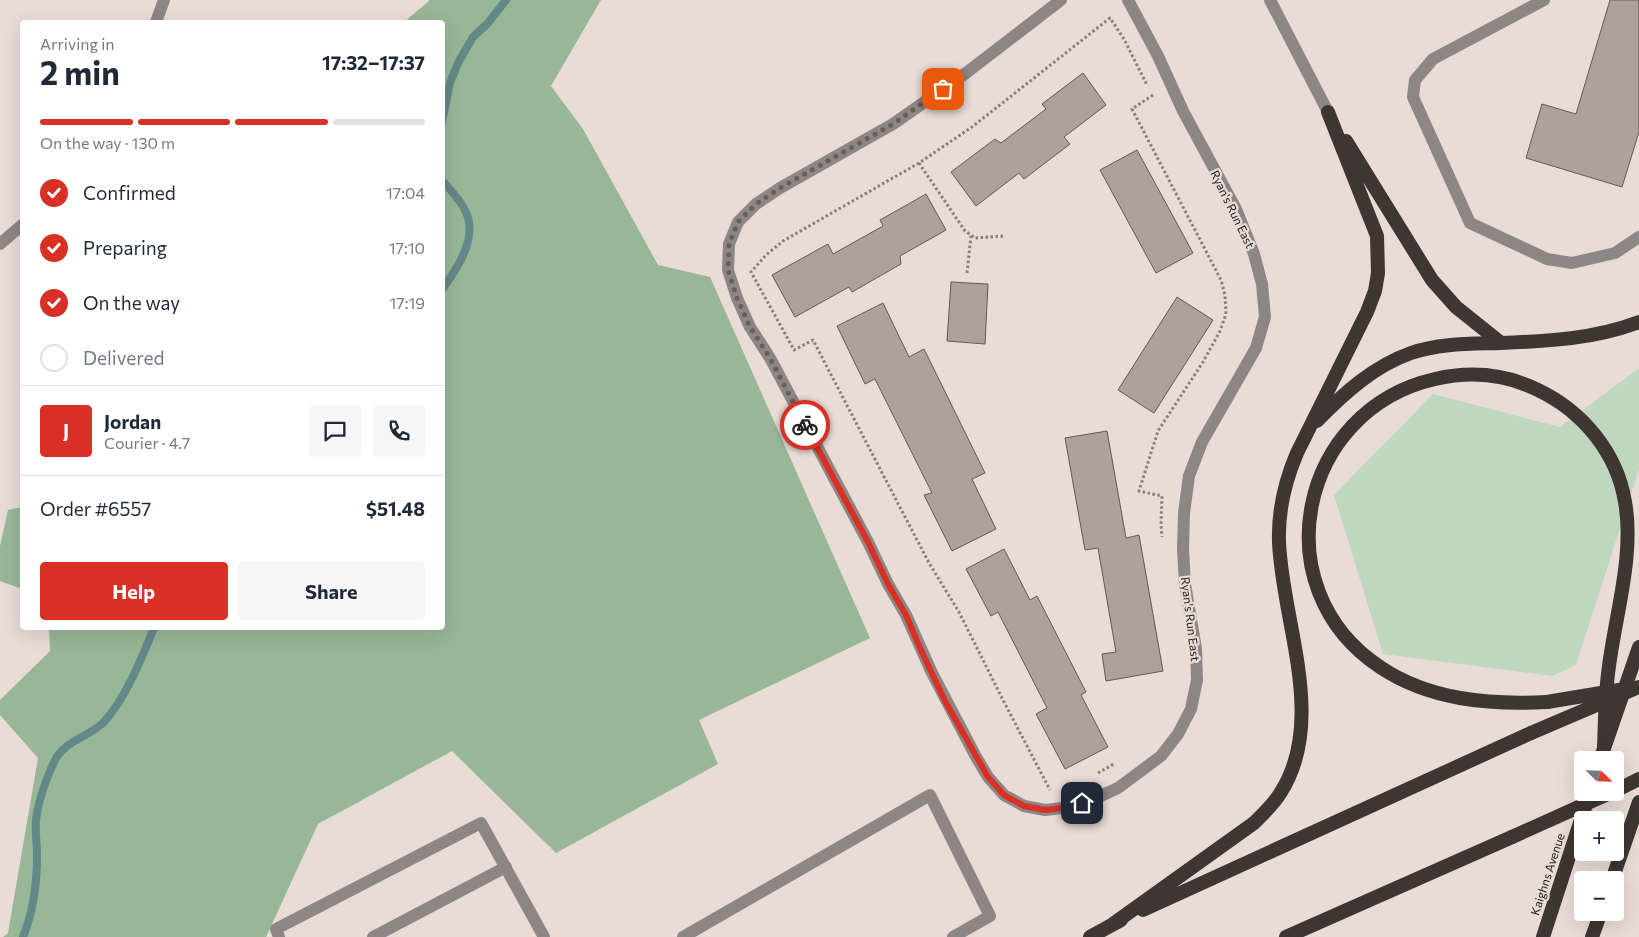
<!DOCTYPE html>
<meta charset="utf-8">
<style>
:root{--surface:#fff;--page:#f6f6f7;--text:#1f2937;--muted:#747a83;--line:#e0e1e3;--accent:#d93025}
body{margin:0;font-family:Commissioner,sans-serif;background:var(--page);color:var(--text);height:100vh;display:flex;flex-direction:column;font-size:19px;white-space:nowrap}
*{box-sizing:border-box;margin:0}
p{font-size:16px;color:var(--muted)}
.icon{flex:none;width:28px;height:28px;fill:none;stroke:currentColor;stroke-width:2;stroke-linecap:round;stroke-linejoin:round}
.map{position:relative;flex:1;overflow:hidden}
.sheet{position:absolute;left:20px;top:20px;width:425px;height:610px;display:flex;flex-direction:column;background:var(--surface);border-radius:5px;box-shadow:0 5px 20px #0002}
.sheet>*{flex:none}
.needle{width:32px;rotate:113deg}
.tools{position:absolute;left:1574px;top:751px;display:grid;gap:10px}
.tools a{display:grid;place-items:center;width:50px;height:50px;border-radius:5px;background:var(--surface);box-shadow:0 5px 20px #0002;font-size:25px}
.pin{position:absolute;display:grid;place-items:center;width:42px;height:42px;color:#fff;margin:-21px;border-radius:10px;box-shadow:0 2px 8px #0006}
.courier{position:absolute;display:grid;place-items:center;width:50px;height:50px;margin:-25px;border:4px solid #d93025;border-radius:50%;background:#fff;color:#222;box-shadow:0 1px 6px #0007}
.overview em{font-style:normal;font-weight:700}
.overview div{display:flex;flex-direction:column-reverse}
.overview{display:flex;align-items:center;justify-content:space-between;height:85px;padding:0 20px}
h1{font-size:32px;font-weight:700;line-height:38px}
.bar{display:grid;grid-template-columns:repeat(4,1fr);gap:8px 5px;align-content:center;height:60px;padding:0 20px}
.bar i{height:6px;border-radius:4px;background:var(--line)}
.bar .selected{background:var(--accent)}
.bar p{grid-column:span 4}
.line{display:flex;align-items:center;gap:12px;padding:0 20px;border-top:1px solid var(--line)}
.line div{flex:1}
.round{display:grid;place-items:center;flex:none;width:52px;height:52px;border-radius:5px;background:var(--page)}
ol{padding:0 20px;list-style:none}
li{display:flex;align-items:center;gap:15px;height:55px}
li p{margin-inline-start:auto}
li .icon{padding:5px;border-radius:50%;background:var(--accent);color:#fff;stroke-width:4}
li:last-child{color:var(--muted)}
li i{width:28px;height:28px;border:2px solid var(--line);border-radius:50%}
.action{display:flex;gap:10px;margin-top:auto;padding:10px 20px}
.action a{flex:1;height:58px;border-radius:5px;background:var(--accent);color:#fff;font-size:20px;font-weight:700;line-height:58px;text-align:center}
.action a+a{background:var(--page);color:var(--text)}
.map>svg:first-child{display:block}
.green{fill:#c0d7bf}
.forest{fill:#98b797}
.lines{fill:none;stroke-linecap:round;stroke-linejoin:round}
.stream{stroke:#638888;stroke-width:8}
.building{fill:#aea09b;stroke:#645853}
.path{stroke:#877e7a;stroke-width:3;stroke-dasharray:2.5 2.5;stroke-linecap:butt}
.service{stroke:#8c8784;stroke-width:12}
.minor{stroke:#8c8784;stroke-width:12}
.tertiary{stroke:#8c8784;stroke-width:12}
.trunk{stroke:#3e3630;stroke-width:14}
.trunk-bridge{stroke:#3e3630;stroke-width:14}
.done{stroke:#665e5b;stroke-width:5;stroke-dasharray:0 9}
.route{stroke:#d93025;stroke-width:6}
.labels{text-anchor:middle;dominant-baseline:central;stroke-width:4.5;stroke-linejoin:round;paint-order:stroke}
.street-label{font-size:12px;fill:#201b19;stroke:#e9dbd5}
</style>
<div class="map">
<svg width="1639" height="937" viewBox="0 0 1639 937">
<rect width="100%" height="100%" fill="#e9dbd5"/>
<path class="green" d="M1639,368V469L1576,665L1552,676L1383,654L1334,495L1433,394L1560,427Z"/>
<path class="forest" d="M430,0H601L551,86L583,129L658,265L710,277L870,638L699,720L718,764L556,853L452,751L318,824L266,937H3L8,933L38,758L0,715V700L50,651L49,628H442V22H404Z
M22,507V589L0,581V546L8,510Z"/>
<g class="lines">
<path class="stream" d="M442,122L450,83L458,63L473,37L488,23L506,0
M442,180C452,192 467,207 469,222C473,246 455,271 442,290
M23,937C34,910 37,884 37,855C37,844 35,832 36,820C38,801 46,780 54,762C63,741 89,737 104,722C126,698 142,657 154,628"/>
</g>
<path class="building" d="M1610,0H1639V132L1622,187L1526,158L1542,104L1576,114Z
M1083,73L1106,105L1064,137L1070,144L1024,179L1019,173L976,206L951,172L995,139L1001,143L1046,109L1042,104Z
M1137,150L1193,253L1156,273L1100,170Z
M926,194L946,230L900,256L901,264L852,292L849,287L795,317L772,275L828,244L833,254L883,226L880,220Z
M951,282L988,284L985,344L947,341Z
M1177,297L1213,320L1154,413L1118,390Z
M883,303L909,357L924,349L985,473L972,479L996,529L952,551L924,495L932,493L875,379L865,384L837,326Z
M1107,431L1126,538L1139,535L1163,671L1106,681L1102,654L1116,652L1098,548L1085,550L1065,438Z
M1004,549L1030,600L1037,596L1086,692L1081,695L1108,747L1065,769L1036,714L1047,708L998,612L991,616L966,569Z"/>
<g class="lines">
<path class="path" d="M1153,95L1132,109L1221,280L1225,295L1226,314L1220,331L1203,362L1158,431L1139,491L1162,496L1161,524L1162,537
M919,163L783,241L766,255L751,272L794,350L813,340L929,563L959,612L1004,702L1050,790
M1003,236L975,238L965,231L919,163L972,127L1110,18L1124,39L1147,85
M967,273L971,236
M1098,773L1114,764"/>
<path class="service" d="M1544,0L1433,59L1415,80L1413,97L1470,223L1547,259L1572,263L1615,253L1639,237
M279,937L276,929L481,823L544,937
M373,937L506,867
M683,937L930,795L990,916L953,937"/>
<path class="minor" d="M1061,0L966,73L893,124L780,188L756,204L738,222L729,244L728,270L737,298L750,327L770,358L868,542L888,584L906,615L932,673L975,755L988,777L1004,795L1024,806L1045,810L1070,807L1094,799L1118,788L1161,756L1178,734L1191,709L1197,680L1196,649L1185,584L1183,549L1184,513L1189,476L1202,442L1256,348L1265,317L1262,284L1254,254L1236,209L1183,111L1158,56L1128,0
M156,22L164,0
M0,244L22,225"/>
<path class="tertiary" d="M1270,0L1328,112"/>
<path class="trunk" d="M1346,141L1432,280L1456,307L1501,343
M1317,421C1344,393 1374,366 1411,353C1440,343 1471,344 1501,343C1549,341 1594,339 1639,322
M1547,702C1489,705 1429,700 1380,667C1261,588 1299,410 1435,379C1470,371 1506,374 1538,390C1582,411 1617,452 1625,502C1635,556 1614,619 1608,674C1605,698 1605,723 1604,747
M1600,760L1639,647
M1615,791L1639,779
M1612,880L1639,802
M1143,910L1531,733
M1113,924L1254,823C1264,813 1274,804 1281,792C1327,719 1282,621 1279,542C1278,511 1285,481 1297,453L1367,312L1375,291L1378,273L1377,236L1328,112
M1090,937L1121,920
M1286,937L1512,837
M1543,937L1590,792
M1592,937L1601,912"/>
<path class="trunk-bridge" d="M1547,702L1619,690
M1531,733L1639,687
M1512,837L1612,792"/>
</g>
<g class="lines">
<path class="done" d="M805,425L770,358L750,327L737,298L728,270L729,244L738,222L756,204L780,188L893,124L943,89"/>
<path class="route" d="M805,425L868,542L888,584L906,615L920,648L945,701L988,777L1004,795L1024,806L1045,810L1070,807L1082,803"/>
</g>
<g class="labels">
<g class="street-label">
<text transform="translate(1233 209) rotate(64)">Ryan's Run East</text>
<text transform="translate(1191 619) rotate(83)">Ryan's Run East</text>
<text transform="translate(1547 874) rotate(-72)">Kaighns Avenue</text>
</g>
</g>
</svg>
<div class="tools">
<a><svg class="needle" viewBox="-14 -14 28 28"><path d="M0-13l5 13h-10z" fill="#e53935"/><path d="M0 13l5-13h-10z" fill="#747a83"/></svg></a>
<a>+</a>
<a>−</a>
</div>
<div class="pin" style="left:943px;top:89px;background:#ea580c"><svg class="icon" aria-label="bag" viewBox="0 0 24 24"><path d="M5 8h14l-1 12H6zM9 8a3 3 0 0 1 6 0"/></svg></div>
<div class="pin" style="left:1082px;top:803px;background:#1f2937"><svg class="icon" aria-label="home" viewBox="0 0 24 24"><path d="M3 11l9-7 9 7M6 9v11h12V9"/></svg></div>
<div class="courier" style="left:805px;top:425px"><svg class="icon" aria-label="bike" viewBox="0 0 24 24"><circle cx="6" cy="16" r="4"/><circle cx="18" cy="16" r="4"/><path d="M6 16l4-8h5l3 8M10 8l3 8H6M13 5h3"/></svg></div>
<section class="sheet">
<div class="overview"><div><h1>2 min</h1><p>Arriving in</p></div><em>17:32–17:37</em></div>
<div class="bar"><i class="selected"></i><i class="selected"></i><i class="selected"></i><i></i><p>On the way · 130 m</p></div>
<ol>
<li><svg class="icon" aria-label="check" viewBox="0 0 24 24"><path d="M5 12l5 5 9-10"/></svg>Confirmed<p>17:04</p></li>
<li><svg class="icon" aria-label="check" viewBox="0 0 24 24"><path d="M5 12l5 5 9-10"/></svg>Preparing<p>17:10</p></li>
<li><svg class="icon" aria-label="check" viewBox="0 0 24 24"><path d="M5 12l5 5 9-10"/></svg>On the way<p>17:19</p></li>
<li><i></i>Delivered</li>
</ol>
<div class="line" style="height:90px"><b class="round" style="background:var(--accent);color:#fff">J</b><div><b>Jordan</b><p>Courier · 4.7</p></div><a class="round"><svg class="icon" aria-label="chat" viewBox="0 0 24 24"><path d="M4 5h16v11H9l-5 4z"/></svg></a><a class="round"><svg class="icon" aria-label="phone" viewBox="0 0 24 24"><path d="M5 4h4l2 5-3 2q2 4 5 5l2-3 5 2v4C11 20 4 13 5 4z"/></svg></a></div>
<div class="line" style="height:65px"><div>Order #6557</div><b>$51.48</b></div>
<div class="action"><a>Help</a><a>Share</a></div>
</section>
</div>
